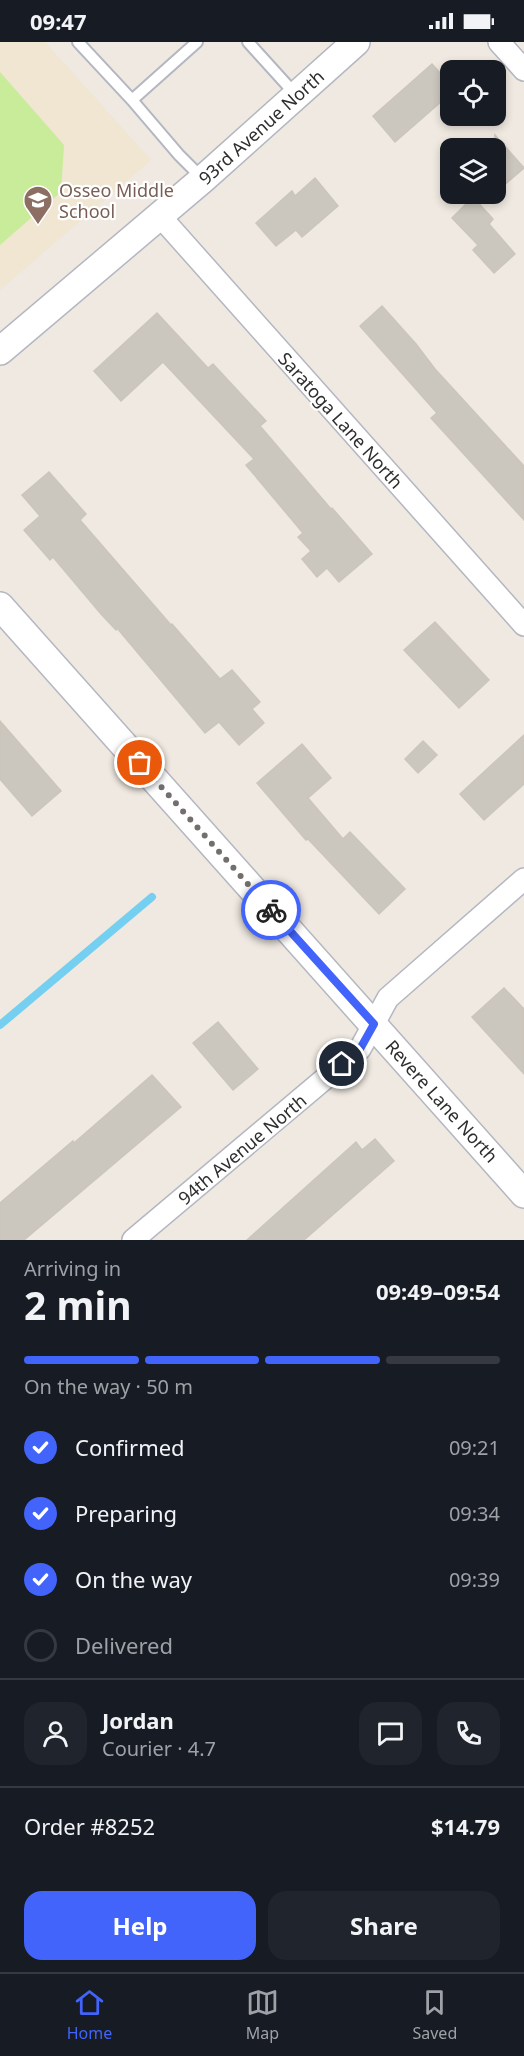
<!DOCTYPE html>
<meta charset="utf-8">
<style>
:root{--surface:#171b24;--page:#20242c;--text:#f1f3f6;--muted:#9ea1a6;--line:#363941;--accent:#4264fb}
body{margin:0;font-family:"Noto Sans",sans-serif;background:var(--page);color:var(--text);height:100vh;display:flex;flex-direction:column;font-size:22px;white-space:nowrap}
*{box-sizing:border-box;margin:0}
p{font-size:20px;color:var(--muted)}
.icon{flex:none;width:33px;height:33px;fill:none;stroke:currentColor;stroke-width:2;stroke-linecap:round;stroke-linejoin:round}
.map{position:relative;height:1198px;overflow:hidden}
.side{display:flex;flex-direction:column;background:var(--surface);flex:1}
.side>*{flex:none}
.controls{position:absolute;left:440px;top:18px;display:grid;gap:12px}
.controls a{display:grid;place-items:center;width:66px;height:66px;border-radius:12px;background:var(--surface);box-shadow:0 3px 9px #0003;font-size:30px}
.pin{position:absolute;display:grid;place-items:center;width:51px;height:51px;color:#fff;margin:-26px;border:3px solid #fff;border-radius:50%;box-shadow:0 2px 6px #0007}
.courier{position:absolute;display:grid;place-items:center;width:60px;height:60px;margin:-30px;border:4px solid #4264fb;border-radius:50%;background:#fff;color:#222;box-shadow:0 2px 8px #0007}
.overview em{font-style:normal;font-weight:700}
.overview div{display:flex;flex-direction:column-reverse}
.overview{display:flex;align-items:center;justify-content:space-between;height:102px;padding:0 24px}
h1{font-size:39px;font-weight:700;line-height:45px}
.bar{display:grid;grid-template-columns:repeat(4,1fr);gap:9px 6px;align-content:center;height:72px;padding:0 24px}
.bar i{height:8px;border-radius:4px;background:var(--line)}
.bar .current{background:var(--accent)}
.bar p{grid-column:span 4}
.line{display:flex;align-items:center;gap:15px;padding:0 24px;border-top:2px solid var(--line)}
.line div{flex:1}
.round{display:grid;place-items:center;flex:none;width:63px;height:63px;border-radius:18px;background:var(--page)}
ol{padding:0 24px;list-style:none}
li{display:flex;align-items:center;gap:18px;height:66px}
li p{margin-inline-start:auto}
li .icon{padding:6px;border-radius:50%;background:var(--accent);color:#fff;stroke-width:4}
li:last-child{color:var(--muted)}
li i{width:33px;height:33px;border:3px solid var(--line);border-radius:50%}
.action{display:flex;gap:12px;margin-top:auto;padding:12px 24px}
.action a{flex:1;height:69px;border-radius:18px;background:var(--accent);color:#fff;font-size:24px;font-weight:700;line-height:69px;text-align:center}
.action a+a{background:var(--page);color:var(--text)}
.status{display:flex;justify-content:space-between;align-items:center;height:42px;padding:0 30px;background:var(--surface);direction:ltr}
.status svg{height:16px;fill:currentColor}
.tabs{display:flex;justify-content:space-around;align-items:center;height:84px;border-top:2px solid var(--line);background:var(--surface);font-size:16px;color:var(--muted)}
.tabs a{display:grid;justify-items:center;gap:3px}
.tabs .current{color:var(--accent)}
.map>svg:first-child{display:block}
.education{fill:#f0e6d1}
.pitch{fill:#c9ec9a}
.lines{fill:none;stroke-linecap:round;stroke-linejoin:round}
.stream{stroke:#75cff0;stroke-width:8}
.building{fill:#cbc7bf;stroke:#cbc5ba;stroke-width:1.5}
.service-casing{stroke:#b4b7c1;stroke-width:14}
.minor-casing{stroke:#b4b7c1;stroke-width:24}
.tertiary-casing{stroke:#b4b7c1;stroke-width:30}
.service{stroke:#fff;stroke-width:10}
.minor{stroke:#fff;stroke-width:21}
.tertiary{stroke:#fff;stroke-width:27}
.done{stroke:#726f6d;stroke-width:6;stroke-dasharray:0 10.8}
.route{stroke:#4264fb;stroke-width:8}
.labels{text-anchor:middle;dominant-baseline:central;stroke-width:4.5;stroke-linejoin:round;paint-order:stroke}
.street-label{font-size:18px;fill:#2e2e2e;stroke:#fff}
.education-label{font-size:18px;fill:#785e54;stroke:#fff;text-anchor:start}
</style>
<div class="status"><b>09:47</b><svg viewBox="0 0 49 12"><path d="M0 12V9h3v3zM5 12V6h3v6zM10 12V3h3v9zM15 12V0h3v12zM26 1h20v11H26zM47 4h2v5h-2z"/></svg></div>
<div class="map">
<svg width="524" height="1198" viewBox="0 0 524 1198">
<rect width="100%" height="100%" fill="#efe9e1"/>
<path class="education" d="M0,0H45L151,118L0,248Z"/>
<path class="pitch" d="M0,30L64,103L61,150L0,203Z"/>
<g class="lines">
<path class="stream" d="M0,983L152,855"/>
</g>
<path class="building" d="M432,22L450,42V52L395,100L373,74Z
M495,93L524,126L495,151Z
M315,136L338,164L302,195L296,188L276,204L256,181L292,149L295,154Z
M473,155L493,177L489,182L515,212L494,231L473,208L478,203L452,176Z
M382,264L416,302L435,327L524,424V478L431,376L437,371L360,284Z
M157,271L208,326L213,322L266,379L260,384L331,467L332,466L372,512L339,540L327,526L317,535L302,517L311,509L298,495L303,491L246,423L254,417L163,320L121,359L94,329Z
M49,430L86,472L80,478L171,583L172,582L220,637L232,628L260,660L252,667L264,681L239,703L219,680L205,691L117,586L116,588L101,572L53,515L50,518L24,488L40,474L22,453Z
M435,580L489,638L459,666L404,608Z
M0,679L61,749L32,774L0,737Z
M524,693V742L484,778L460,752Z
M423,699L437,713L418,731L405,717Z
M302,702L331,736L308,756L343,797L350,790L405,847L379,872L308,797L306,798L257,741Z
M504,946L524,967V1032L472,975Z
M218,980L258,1027L233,1048L193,1001Z
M152,1033L181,1065L24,1198H0V1161L73,1099L74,1101Z
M375,1097L394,1119L304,1198H247L356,1100L362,1108Z"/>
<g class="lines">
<g class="service-casing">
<path id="service" d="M78,0L132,58
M197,0L132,58L179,113L202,136
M248,0L296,53"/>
</g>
<g class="minor-casing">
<path id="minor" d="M499,0L524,28
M159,173L524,583
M133,1198L360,1007L388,956L524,837"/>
</g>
<g class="tertiary-casing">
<path id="tertiary" d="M0,309L203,137L356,0
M0,564L524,1152"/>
</g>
<use href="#service" class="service"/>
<use href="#minor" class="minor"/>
<use href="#tertiary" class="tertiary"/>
</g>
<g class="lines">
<path class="done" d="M140,721L271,868"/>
<path class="route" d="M271,868L374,982L360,1007L342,1022"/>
</g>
<defs>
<g id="school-pin" transform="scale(1.5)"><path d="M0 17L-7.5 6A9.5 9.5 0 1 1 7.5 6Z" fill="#8d6e63" stroke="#fff"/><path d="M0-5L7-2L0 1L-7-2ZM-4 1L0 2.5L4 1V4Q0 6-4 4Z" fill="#fff"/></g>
</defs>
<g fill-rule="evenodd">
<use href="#school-pin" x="38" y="158"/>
</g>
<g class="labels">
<g class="street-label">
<text transform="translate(261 85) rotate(-42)">93rd Avenue North</text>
<text transform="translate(341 378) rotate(48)">Saratoga Lane North</text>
<text transform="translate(442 1059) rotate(48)">Revere Lane North</text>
<text transform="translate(242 1107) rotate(-40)">94th Avenue North</text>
</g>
<g class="education-label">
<text x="59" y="148">Osseo Middle<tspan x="59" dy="21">School</tspan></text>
</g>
</g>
</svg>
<div class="controls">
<a><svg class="icon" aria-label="locate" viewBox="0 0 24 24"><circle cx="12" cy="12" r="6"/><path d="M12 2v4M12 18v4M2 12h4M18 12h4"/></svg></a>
<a><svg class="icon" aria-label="layers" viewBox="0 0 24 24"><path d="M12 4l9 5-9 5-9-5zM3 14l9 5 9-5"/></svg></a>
</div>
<div class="pin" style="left:140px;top:721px;background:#ea580c"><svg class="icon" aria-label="bag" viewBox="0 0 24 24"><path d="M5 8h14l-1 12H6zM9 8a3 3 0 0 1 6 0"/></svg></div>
<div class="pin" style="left:342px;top:1022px;background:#1f2937"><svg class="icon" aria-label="home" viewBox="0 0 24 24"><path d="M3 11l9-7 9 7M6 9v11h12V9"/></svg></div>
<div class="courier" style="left:271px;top:868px"><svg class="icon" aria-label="bike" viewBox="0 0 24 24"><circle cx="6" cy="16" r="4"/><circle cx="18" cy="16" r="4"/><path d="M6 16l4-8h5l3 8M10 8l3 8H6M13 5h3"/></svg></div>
</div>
<section class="side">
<div class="overview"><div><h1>2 min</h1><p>Arriving in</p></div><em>09:49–09:54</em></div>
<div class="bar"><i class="current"></i><i class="current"></i><i class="current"></i><i></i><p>On the way · 50 m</p></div>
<ol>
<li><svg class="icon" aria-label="check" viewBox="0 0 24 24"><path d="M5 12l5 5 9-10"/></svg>Confirmed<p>09:21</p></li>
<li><svg class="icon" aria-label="check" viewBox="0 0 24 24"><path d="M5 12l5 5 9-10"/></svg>Preparing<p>09:34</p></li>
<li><svg class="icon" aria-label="check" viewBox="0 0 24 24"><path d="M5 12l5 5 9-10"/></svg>On the way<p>09:39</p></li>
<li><i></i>Delivered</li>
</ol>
<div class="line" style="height:108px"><a class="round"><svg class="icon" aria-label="person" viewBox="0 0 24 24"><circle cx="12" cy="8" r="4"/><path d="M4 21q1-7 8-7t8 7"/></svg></a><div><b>Jordan</b><p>Courier · 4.7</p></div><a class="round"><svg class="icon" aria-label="chat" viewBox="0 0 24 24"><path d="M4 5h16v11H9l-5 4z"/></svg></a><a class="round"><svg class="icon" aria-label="phone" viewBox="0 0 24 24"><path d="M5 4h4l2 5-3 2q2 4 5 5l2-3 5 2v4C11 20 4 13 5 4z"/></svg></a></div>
<div class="line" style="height:78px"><div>Order #8252</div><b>$14.79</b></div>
<div class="action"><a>Help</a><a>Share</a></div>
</section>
<nav class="tabs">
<a class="current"><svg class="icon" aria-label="home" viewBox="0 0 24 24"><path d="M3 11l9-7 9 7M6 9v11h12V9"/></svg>Home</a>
<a><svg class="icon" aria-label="map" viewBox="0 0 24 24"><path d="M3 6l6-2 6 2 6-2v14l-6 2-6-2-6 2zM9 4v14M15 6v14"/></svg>Map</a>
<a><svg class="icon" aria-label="saved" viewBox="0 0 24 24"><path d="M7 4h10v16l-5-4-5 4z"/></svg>Saved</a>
</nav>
